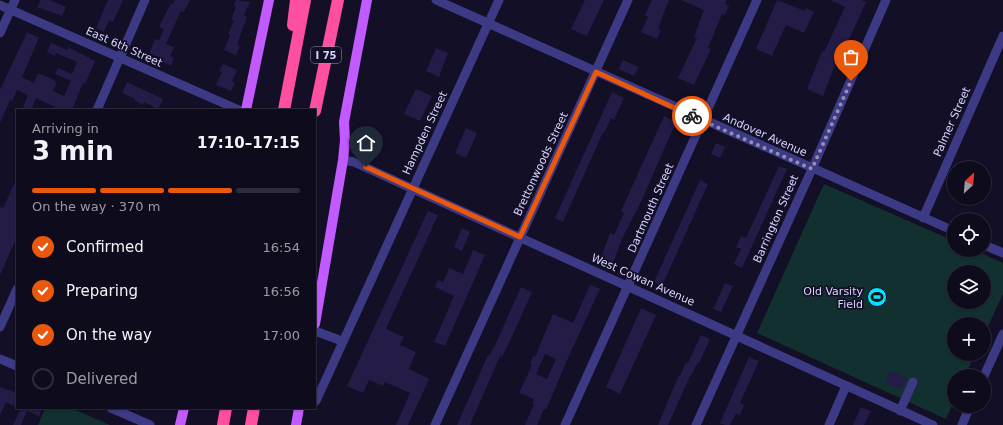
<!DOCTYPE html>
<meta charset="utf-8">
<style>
:root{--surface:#0e0b1c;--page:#1c1929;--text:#f1f3f6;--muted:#9b9ba3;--line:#2e2b3b;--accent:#ea580c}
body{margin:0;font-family:"DejaVu Sans",sans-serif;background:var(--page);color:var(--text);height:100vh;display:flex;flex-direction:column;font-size:15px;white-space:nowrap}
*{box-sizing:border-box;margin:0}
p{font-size:13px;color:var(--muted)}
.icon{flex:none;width:22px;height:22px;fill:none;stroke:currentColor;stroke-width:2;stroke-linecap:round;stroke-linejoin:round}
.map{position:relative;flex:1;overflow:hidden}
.details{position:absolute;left:16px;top:109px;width:300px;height:300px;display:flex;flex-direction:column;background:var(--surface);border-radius:0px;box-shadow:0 1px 3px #0004,0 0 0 1px var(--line)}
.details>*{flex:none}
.needle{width:26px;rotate:26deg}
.tools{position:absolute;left:947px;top:161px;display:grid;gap:8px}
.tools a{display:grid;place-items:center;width:44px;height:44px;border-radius:50%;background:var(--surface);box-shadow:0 1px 3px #0004,0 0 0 1px var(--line);font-size:20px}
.pin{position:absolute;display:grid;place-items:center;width:34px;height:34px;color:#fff;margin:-41px -17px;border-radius:50% 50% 50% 0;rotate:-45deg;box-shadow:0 0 4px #0007}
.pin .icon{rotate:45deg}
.courier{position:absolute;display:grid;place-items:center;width:40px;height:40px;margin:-20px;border:3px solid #ea580c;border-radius:50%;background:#fff;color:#222;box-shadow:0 1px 5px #0007}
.summary em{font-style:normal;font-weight:600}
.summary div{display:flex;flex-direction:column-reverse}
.summary{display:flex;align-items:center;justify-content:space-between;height:68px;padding:0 16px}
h1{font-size:26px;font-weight:600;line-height:30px}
.bar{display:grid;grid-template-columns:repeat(4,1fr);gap:6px 4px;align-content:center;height:48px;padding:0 16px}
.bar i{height:5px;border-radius:3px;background:var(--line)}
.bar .current{background:var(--accent)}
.bar p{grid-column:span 4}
ol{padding:0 16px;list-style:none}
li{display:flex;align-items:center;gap:12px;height:44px}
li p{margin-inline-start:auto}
li .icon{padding:4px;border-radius:50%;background:var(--accent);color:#fff;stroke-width:4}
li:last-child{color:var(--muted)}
li i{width:22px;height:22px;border:2px solid var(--line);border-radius:50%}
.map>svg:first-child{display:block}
.green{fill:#12302f;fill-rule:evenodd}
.building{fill:#241b47;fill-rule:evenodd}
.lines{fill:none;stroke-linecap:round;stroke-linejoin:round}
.minor{stroke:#3d3a85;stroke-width:9}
.major{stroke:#c25bff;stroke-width:10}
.highway{stroke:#ff4fa3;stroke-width:12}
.done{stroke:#948fb3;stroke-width:4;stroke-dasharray:0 7.2}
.route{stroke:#ea580c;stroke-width:5}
.labels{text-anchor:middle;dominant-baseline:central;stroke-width:3.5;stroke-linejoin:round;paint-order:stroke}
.shield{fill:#130f26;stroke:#9e99be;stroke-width:1}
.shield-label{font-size:10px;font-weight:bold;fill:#d9d4ff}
.street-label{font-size:11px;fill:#d9d4ff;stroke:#130f26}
.poi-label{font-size:11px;fill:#d9d4ff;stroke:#130f26;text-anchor:end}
</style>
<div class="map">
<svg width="1003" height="425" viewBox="0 0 1003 425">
<rect width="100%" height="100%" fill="#130f26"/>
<path class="green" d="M824,184L954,241V250H974L1003,263V294L984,335V324H954V354H975L965,376H954V401L946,419L757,333ZM954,272H984V302H954Z
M45,408H71L110,425H38Z"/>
<path class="building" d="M41,0H50L66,7L62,16L37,7Z
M108,0H123L113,22L109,20L104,32L96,28Z
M175,0H190L184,12L181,11L179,15L166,44L174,47L170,56L174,58L171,66L163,62L164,59L149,53L155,39L159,40L164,29L159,27L171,3L173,4Z
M236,0L250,2L244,15L247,17L237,45L240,46L236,55L224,50L230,35L228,34L234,21L231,20L236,7L234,5Z
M585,0H604L587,36L571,29Z
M652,0H669L658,28L661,30L657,39L641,32L648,17L645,15Z
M681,0H727L725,4L729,6L725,15L722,14L708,48L711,49L694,85L678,78L697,38L694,37L704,10Z
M777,0L805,11L806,8L814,12L804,33L786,25L772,56L756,49Z
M830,0H861L866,2L842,55L839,54L823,96L807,89L822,51L824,52L845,7Z
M27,32L39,38L22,77L34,83L38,73L50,78L57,82L53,91L64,96L71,81L55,74L58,68L72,74L77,62L56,53L55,56L47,52L51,43L67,50L68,47L95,61L85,84L83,83L72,110H54L55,107L36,98L31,110H22L28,95L17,90L12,101L10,100L0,123V90Z
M436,48L448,53L439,77L426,71Z
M623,60L639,67L634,76L619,69Z
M223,64L237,70L232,82L235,83L231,91L216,85L222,72L219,71Z
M127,82L163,99L158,109L144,102L143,105L135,101V99L122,93Z
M416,89L432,96L420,121L404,114Z
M612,92L624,98L614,120L611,118L604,133L603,132L563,222L555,218Z
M664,116L676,122L641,202L622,239L613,263L601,257L610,233L614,235L624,213L621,211Z
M466,128L477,133L466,158L455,153Z
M716,143L725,147L720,158L711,154Z
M779,166L787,169L742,268L734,264L741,249L736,247L741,236L746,238Z
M17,178V237L0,275V207L3,208Z
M700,180L708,184L662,286L654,282Z
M428,211L438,215L386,329L404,337L400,345L416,352L409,369L429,379L408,425H396L410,393L385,382L383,386L369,380L363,393L347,386Z
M462,228L470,232L462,251L454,247Z
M473,250L485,255L445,346L434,342L454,296L435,287L438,280L443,282L449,268L463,274Z
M725,283L733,286L721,312L713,309Z
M590,285L600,289L568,358L546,410L544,409L537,425H525L534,404H532L534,399L519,393L532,365L530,364L533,356L535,357L553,314L573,323ZM545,354L556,359L547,379L536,374Z
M521,287L532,292L509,343L502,357L500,356L470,425H457L488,355L489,356L496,343Z
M641,308L656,315L620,394L606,387Z
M701,335L710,339L699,363L698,362L691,376H690L668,425H658L679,375L680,376L686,362L688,363Z
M749,357L759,361L740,403L744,405L740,415L736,413L730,425H725L720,423Z
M890,371L907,378L901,390L885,383Z
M0,387L17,393V407L6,402L0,415Z
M861,407L871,411L864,425H853Z
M21,408H42L39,416L27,411L21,425H13Z"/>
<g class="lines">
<path class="minor" d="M436,0L954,231
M0,5L239,110
M0,33L15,0
M97,110L145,0
M343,160L354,162L402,184L933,425
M923,218L1003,36
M984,245L1003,253
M0,327L17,289
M315,331L342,341
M0,359L17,366
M984,376L1003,334
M316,401L499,0
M111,408L150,425
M900,411L913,382
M435,425L628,0
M565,425L757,0
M696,425L812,169L886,0
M829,425L846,386
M962,425L970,406"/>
<path class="major" d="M246,110L269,0
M315,324L343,160L345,140L344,122L367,0
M180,425L184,408
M296,425L299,408"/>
<path class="highway" d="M293,25L296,0
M284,110L305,0
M315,111L338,0
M223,425L226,408
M251,425L254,408"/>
</g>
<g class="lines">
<path class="done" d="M692,116L812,169L851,81"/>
<path class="route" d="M366,167L520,237L596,72L692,116"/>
</g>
<defs>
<g id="stadium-disc" transform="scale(1)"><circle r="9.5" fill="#00e5ff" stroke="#130f26"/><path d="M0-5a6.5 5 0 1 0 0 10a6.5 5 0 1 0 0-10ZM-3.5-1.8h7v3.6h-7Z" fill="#111"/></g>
</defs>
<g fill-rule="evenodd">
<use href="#stadium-disc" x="877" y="297"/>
</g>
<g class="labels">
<rect class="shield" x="311" y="47" width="30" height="16" rx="3"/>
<g class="shield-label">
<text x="326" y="55">I 75</text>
</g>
<g class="street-label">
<text transform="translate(124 47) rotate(24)">East 6th Street</text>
<text transform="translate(952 122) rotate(-66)">Palmer Street</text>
<text transform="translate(425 133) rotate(-65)">Hampden Street</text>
<text transform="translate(765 135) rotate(24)">Andover Avenue</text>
<text transform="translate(541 164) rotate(-65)">Brettonwoods Street</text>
<text transform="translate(651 208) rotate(-66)">Dartmouth Street</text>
<text transform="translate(776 219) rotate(-66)">Barrington Street</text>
<text transform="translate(643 280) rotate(24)">West Cowan Avenue</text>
</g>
<g class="poi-label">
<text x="863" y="291">Old Varsity<tspan x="863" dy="13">Field</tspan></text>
</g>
</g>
</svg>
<div class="tools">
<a><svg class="needle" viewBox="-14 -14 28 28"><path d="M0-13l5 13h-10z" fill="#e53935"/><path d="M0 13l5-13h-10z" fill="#9b9ba3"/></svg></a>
<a><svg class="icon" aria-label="locate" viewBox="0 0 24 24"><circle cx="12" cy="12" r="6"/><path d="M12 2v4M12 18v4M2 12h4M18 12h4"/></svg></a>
<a><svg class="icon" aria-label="layers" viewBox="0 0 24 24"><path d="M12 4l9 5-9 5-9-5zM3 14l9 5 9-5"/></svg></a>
<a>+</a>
<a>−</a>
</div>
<div class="pin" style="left:851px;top:81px;background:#ea580c"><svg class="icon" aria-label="bag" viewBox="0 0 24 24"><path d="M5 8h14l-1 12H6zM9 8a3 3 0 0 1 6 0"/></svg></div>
<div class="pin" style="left:366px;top:167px;background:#1f2937"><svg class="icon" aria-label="home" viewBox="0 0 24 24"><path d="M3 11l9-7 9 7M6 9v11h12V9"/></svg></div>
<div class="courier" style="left:692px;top:116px"><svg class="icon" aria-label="bike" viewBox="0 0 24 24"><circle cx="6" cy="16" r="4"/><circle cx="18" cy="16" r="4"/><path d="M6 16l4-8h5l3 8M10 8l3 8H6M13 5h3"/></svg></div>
<section class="details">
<div class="summary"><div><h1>3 min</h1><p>Arriving in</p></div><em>17:10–17:15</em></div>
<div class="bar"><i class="current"></i><i class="current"></i><i class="current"></i><i></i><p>On the way · 370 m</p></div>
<ol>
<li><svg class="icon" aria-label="check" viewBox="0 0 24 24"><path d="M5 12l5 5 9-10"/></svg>Confirmed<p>16:54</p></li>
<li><svg class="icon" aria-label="check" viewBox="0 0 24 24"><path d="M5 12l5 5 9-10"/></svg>Preparing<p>16:56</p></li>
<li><svg class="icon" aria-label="check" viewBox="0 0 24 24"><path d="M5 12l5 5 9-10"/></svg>On the way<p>17:00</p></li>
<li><i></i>Delivered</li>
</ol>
</section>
</div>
